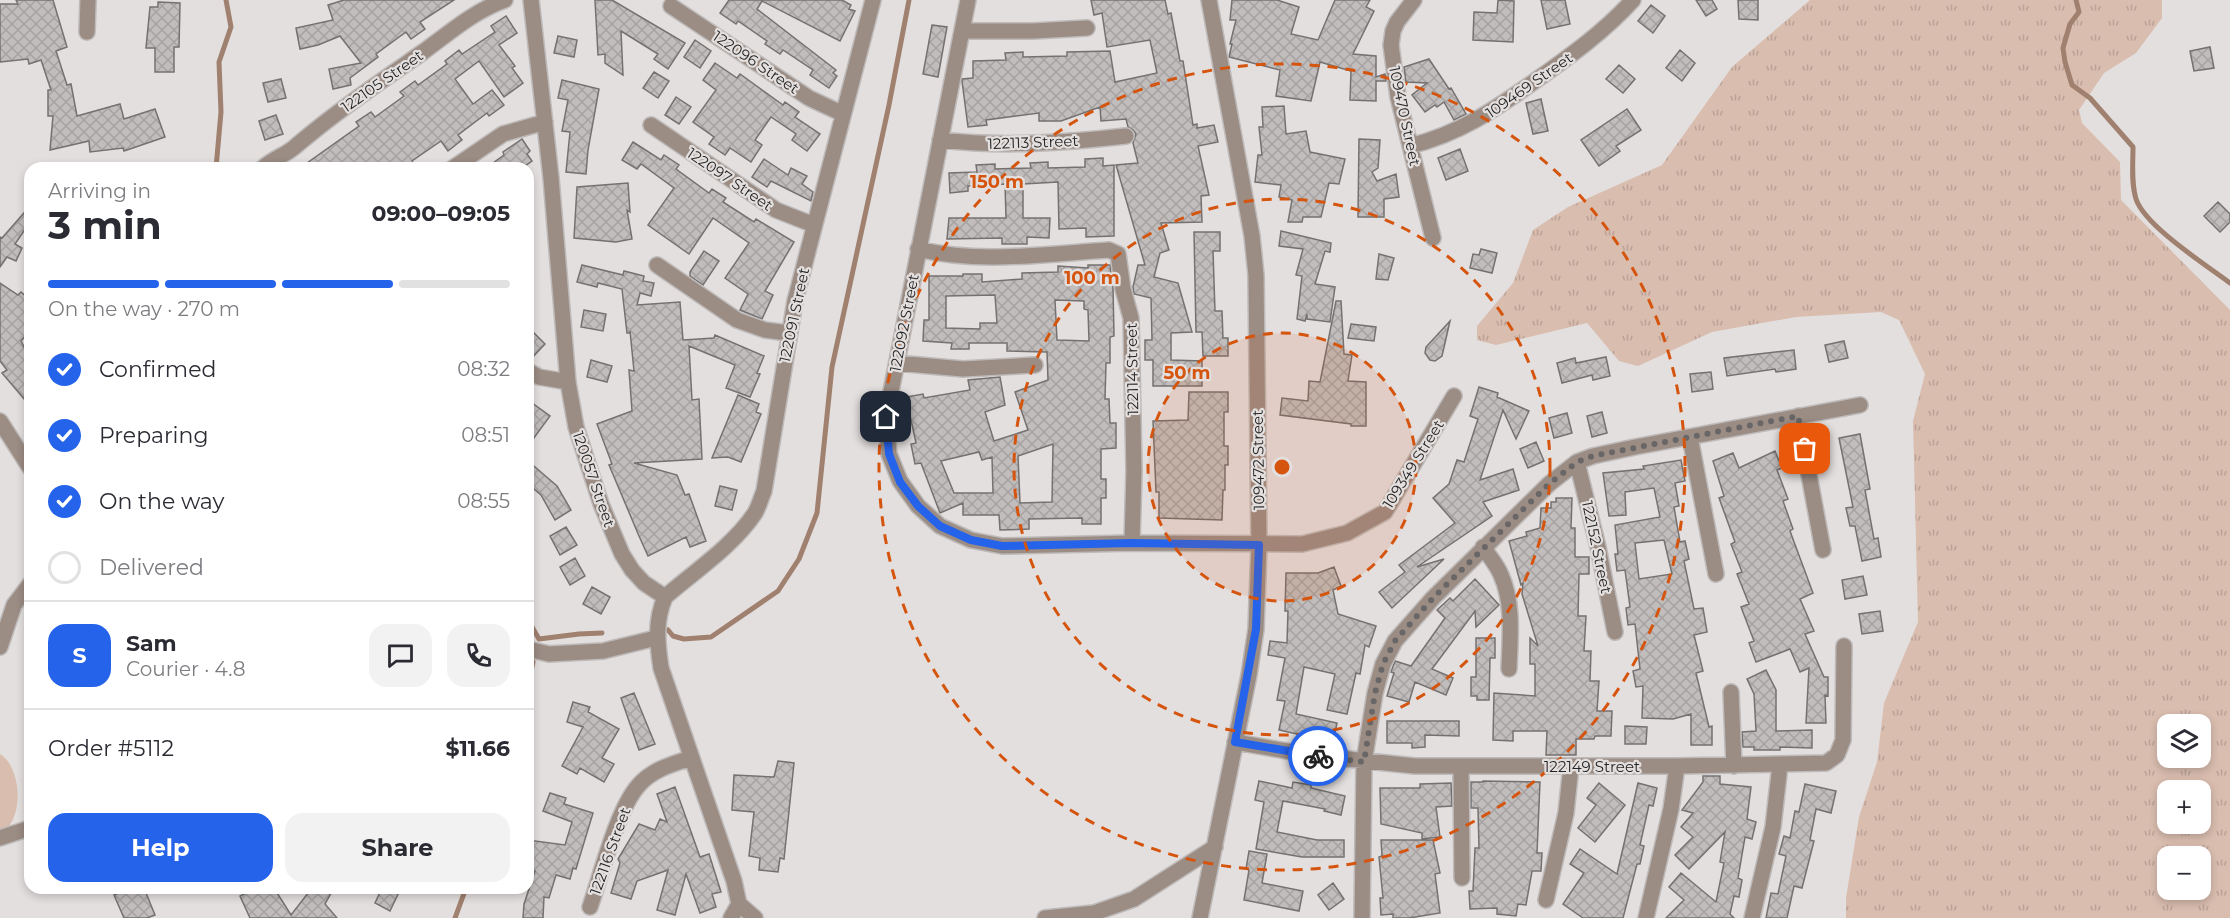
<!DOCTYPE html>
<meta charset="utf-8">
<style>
:root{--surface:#fff;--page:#f2f2f3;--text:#2b2b33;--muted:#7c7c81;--line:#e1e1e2;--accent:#2563eb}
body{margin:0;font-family:Montserrat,sans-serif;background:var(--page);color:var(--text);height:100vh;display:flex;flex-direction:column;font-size:22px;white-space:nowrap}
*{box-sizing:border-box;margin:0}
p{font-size:20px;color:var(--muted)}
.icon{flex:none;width:33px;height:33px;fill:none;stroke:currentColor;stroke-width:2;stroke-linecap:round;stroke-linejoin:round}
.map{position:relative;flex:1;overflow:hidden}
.panel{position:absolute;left:24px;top:162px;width:510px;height:732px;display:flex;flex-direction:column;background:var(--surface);border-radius:18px;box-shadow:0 3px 9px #0003}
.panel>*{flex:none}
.controls{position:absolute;left:2157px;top:714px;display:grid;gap:12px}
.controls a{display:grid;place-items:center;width:54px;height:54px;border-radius:12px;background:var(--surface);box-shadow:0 3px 9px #0003;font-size:30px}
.pin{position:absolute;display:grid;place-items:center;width:51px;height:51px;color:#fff;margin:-26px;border-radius:12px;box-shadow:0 3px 9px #0006}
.courier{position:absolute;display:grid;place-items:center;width:60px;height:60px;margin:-30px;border:4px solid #2563eb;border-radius:50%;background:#fff;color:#222;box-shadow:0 2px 8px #0007}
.summary em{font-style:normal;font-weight:700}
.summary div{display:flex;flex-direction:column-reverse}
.summary{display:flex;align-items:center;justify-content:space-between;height:102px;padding:0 24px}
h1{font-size:39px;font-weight:700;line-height:45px}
.bar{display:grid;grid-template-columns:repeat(4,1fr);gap:9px 6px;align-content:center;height:72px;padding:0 24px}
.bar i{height:8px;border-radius:4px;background:var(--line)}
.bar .selected{background:var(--accent)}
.bar p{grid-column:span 4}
.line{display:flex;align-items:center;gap:15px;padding:0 24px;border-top:2px solid var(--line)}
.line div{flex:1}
.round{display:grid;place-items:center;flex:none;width:63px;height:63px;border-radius:18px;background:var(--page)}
ol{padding:0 24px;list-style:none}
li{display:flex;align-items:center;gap:18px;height:66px}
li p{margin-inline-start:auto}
li .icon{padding:6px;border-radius:50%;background:var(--accent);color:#fff;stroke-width:4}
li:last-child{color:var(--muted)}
li i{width:33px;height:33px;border:3px solid var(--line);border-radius:50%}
.primary-button{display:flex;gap:12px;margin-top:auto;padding:12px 24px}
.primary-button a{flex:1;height:69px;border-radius:18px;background:var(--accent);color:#fff;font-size:24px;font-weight:700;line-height:69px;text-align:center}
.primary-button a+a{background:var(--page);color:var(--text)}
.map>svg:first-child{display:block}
.grass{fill:url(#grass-tufts);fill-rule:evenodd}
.garden{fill:#d9bdaf}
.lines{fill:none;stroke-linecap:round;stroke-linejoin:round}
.stream{stroke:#a0806f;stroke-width:5}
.building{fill:url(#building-cross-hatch);stroke:#747170;stroke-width:1.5;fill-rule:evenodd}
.minor-casing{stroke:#bdbab9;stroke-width:18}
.minor{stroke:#9b8c84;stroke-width:15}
.done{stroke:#686666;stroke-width:6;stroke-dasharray:0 10.8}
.route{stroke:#2563eb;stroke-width:8}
.ring{fill:none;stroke:#d5540e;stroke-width:3;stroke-dasharray:10 8}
.labels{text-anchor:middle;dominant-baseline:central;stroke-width:4.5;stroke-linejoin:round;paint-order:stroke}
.street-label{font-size:15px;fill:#262525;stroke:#e3dfde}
.centre{fill:#d5540e;stroke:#e3dfde;stroke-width:3}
.ring-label{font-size:18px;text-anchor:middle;font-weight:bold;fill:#d5540e;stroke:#e3dfde;stroke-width:4.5;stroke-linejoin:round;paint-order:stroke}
</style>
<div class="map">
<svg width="2230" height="918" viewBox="0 0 2230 918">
<defs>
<pattern id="grass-tufts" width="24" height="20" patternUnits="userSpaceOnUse" patternTransform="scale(1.5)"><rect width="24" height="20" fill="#d9bdaf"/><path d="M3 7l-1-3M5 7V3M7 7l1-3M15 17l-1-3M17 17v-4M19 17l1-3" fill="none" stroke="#baa296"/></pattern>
<pattern id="building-cross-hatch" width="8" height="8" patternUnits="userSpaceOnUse" patternTransform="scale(1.5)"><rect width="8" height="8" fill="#c0bdbc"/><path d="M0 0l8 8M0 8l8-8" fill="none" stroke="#a5a2a1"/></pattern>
</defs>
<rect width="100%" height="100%" fill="#e3dfde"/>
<path class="grass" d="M1810,0H2162V18L2136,53L2104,73L2079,110L2082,123L2120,162L2121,200L2230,310V918H1846V898L1859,817L1877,762L1884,703L1918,622L1913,421L1925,374L1899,320L1881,312L1796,317L1712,332L1638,366L1619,361L1587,323L1496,345L1477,340V326L1513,283L1533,230L1568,207L1662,165L1732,67ZM2168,724H2200V758H2168ZM2168,790H2200V824H2168ZM2168,856H2200V890H2168Z"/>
<path class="garden" d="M0,754C22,767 25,822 0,833Z"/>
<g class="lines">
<path class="stream" d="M2076,0L2079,12L2070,24L2063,48L2065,62L2072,85L2090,98L2133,147C2133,164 2131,183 2136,199C2145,226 2206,265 2230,283
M216,168L221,112L219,62L231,27L226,0
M528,620L539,639L579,634L602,633
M668,630L673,636L684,639L711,637L778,591L799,559L817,513L832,367L889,105L909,0
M528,685L533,662
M455,918L466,888"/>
</g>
<path class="building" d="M16,0H53L67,47L56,51L67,85L71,84L77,116L120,104L124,119L155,109L165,137L124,151L123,148L90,152L89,141L50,150L53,116H48V90H51L41,60L29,64L28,59L0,62V4H18Z
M344,0H454L420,22L425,29L411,39L406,32L376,54L378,57L350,78L351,85L333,89L329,69L361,63L340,36L318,45L300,49L296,28L333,20L328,5Z
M595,0H612L685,43L668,69L654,59L658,54L621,31L623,75L605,63V54L598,55Z
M729,0H842L851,5L849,9L855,11L840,41L762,1L757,9L836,70L833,73L837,76L829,88L810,75L813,70L783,50L780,54L765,44L767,41L738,21L736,24L720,13Z
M1091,0H1165L1168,14L1171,13L1180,61H1183L1193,125L1197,124V128L1214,125L1218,142L1198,146L1209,195L1201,196L1202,222L1161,223L1169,250L1160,253L1154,277L1178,283L1192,332L1171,333V360L1202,361V386H1153V360H1145V340H1152L1151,298L1134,294L1133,287L1138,265H1145L1116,165L1138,163L1133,143L1136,134L1133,130L1128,127L1126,119L1101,121L1100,107L1061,121H1039V113L986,120L987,125L968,127L962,81V79L973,78V61L1006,60L1005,53L1023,52V57L1067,56V52L1110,51L1115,82L1157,73L1150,40L1107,47L1102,13L1094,15Z
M1232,0H1277L1299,7L1291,34L1318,40L1335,0H1370L1366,7L1374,11L1353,54L1376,56V77L1385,74L1386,81H1376V101L1350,100L1351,71L1320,62L1311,101L1276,96L1280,70L1229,57L1232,44H1230L1236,20H1230Z
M1498,0L1514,1L1513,42L1473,40L1474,12L1497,13Z
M1541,0H1565L1570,24L1547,29Z
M1696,0H1712L1717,9L1706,16Z
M1738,0H1758V20L1739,19Z
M158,2L180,3L179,47H174V72H155V48H146L150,7H158Z
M1651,5L1665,16L1653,33L1638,21Z
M506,16L517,33L499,45L515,66L512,68L523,83L504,97L479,61L455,79L473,104L492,90L504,105L489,116L487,113L458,135L462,140L448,151L441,141L412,161L416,168H300L359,126L356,122L371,112L375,117L404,96L400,92L415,81L418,85L447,64L445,61L459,50L462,54L495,32L491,26Z
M932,25L947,27L938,77L923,74Z
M558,36L577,40L574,57L554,53Z
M695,40L711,51L700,68L684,57Z
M2210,47L2214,68L2194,71L2190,51Z
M1680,50L1695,63L1682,81L1666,68Z
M1429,59L1449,89L1451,88L1466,114L1454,120L1444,102L1437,107L1435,105L1425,112L1412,95L1427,83L1406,82L1404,67Z
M715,63L737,78L740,74L783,105L785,102L799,112L795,117L820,134L807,151L792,140L796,134L771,117L755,140L762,145L751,162L730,148L725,155L709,144L714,137L693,122L716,90L703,80Z
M1619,65L1635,79L1623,93L1606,79Z
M654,72L669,81L658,98L643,88Z
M281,79L286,98L268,102L263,83Z
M562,80L599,89L588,150L586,174L566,172L570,132L562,131L568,100L558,98Z
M676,97L691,107L679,124L665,115Z
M1541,99L1548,131L1533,134L1526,103Z
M1284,106L1286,134L1306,131L1310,152L1345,159L1339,184L1329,183L1321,217H1303L1302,222H1288L1292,200L1279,197L1281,185L1255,182L1258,155H1262L1259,127H1263L1262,107Z
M1627,109L1641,130L1616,146L1620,151L1599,166L1581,140Z
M276,115L283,134L265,140L259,121Z
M522,139L530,151L527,154L532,161L522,168H486L504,155L503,152Z
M1359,139L1380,140L1378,168L1372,172L1377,181L1396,174L1399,197L1384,199V217H1358Z
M633,142L661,160L664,155L679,165L676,169L709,193L712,189L726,198L723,202L754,222L756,219L794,242L765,291L773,295L762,319L740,310L748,294L725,278L749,243L713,218L689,254L648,225L674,188L641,164L637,169L622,160Z
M1460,149L1468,171L1446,180L1438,158Z
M1103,158V166L1114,165V236L1086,237V228L1059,229L1058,182L1023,184V218H1050L1049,238L1027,237V244H1002V238L947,239L949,218H1006L1005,184L968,186V191L950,193L949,173L977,172L976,165L995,164V169L1031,168L1030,163L1048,162V168L1085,167V159Z
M764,159L788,175L791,168L807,176L802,184L813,192L811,201L771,181L767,187L752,177Z
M628,183L630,212L627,210L632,239L616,242L574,238L577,187Z
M2218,202L2230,214V222L2220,232L2204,216Z
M30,206V222L15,244L22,248L16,261L7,257L0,267V237L2,238Z
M1281,231L1331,243L1330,252L1325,251L1315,284L1335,287L1330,322L1307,319V314L1305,321L1297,319L1302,276L1296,275L1303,249L1279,246Z
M1194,232H1220V251H1213L1215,311H1222L1223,338H1228V356H1203L1202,332H1196Z
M1481,249L1497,253L1492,273L1470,268L1473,254L1479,255Z
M704,251L719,261L703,285L690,276V272Z
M1379,254L1394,258L1388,280L1376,279Z
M582,265L623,275L624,271L644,276L643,281L654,283L651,296L640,293L637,305L680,302L683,340L714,338L715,335L764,356L757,373L760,374L750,397L726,388L735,365L689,346L692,400L699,399L702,459L634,463L677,475L685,495L689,494L706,541L690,547L686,537L648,556L639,536L609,465L612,464L597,424L632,411L629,370L634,371L630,331V333H627L622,289L598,283L597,287L577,282Z
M1088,265H1110L1113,288L1114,336L1110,337V363H1106L1105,399H1109L1110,423H1116V448L1101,449V479H1106V498H1101V524H1082V518L1029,519V529L1000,530L999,515H963V503L940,513L921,463L915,464L911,444L916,443L906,397L923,394L924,398L970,390L968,380L1000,377L1005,405L985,412L994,441L1028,430L1015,392L1048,380L1047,352L1007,351V343H969V349H951L952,343L923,341L924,320H929V276H963V274H982V282L1022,279V273L1058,272V266L1088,268ZM995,295L997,323H980V329L946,328V296ZM1055,300L1084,301V309L1088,310L1089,341L1057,340ZM1053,444L1052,502L1020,503L1018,456ZM979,452L982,460L992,457L993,493H954L941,461Z
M0,283L18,295L21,292L30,300V331L21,341L30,358V406L2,373L7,370L0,361Z
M1336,301H1341L1344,354L1352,355L1348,381L1366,382V426H1351V424L1280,415L1282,398L1308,401L1309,381L1320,382Z
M584,310L606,314L603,331L581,327Z
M1450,321L1442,356L1435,361L1430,360L1425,353L1426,347Z
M1351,324L1376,327L1374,341L1348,338Z
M528,327L545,344L529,361H528Z
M1844,341L1848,358L1829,362L1825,345Z
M1794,350L1796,369L1776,372L1775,369L1727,376L1724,358Z
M1606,357L1610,376L1593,380L1592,375L1562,383L1557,363L1575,358L1576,363Z
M591,360L612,366L607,382L587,377Z
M1711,372L1713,389L1692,392L1690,374Z
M1479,387L1498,393L1497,397L1529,411L1516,439L1503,410L1480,480L1513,469L1519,490L1483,502L1492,516L1417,567L1444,559L1392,608L1379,592L1405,572L1399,565L1455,523L1433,498L1449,484L1457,460L1464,462L1478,419L1470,416Z
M1189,392H1228V412H1224V446H1228V465H1225V490H1223L1222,520L1159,518V492H1156L1153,421L1188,420Z
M738,395L759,404L756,412L761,414L741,462L728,457L712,458Z
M528,400L550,416L528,446Z
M1602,412L1607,433L1592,437L1587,416Z
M1567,413L1572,433L1554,438L1549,418Z
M1860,434L1870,489L1865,490L1874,539L1878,538L1881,557L1862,561L1855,526H1850L1846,508L1853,507L1839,438Z
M1536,442L1544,461L1528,468L1520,449Z
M1775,451L1782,468L1777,470L1788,499L1783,501L1793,529L1790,531L1813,593L1800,599L1814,631L1805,634L1824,677H1828V696L1825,695L1826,723H1806L1809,668L1800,672L1790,649L1756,662L1749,643L1754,641L1741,607L1749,604L1737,574L1742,572L1731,544L1735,542L1719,498L1724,496L1713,461L1733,453L1739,468Z
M1681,460L1685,481L1675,483L1679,506L1674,507L1680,542L1685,541L1689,559L1684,561L1694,609L1703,608L1707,632L1694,635L1703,671L1696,673L1709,727L1712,726V745H1691V714L1673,719L1642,718L1643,686L1636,687L1633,671L1640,669L1635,624L1628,625L1626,608L1630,607L1625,570L1617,571L1615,554H1618L1615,525L1660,517L1654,488L1625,492L1626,515L1609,516L1603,473L1644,469L1643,466ZM1664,540L1672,574L1639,579L1635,543Z
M528,461L557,486L571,510L555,520L541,495L528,484Z
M720,486L737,490L732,510L715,506Z
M1556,498H1572L1571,528H1575V557H1589V574H1579L1578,616H1586L1584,651H1591L1590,681H1599L1597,711H1612L1611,736H1595L1594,739H1576V755H1546L1547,731H1513V741L1493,740L1494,693L1535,696V664H1530V638L1538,646L1522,594L1523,583L1521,585L1509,541L1527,536L1526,532L1540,528L1541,508H1551V502H1556Z
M566,527L577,545L560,555L550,536Z
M575,558L585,576L570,585L560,567Z
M1334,567L1341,586L1333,590L1338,614L1376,626L1369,647L1365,645L1360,674L1356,673L1347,714L1327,710L1335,674L1304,667L1296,714L1337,723L1333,742L1279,730L1285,701L1277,700L1285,658L1268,655L1270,641L1287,643L1288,611H1285L1286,573H1318Z
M1863,576L1867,595L1845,599L1842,580Z
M1475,579L1499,605L1476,627L1475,611L1432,669L1453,678L1446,695L1415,682L1409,702L1387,696L1394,673L1391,672L1395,661L1411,666L1445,618L1437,610L1450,598L1453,601Z
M592,587L610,597L601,614L583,604Z
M1880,611L1883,631L1862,634L1859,614Z
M1476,638H1495V658H1490L1489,700H1477V696H1471V677H1476Z
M1766,670L1776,690V731L1812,730V748L1780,747V750H1754V747H1743L1742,732L1756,731L1754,694L1747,679Z
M634,693L655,744L639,750L621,698Z
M573,702L590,707L588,712L619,729L602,758L614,764L604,782L580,768L577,774L562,766L583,727L567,722Z
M1387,721H1459V736L1425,735V747L1412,748V743H1387Z
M1625,726L1647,727L1646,744H1625Z
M778,761L794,763L784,859L780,858L778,872L759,870L760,858L749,856L754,812L732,810L734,775L774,777Z
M1703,776H1720V784L1751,787L1747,819L1756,822L1752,839L1745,837L1738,878L1742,880L1739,897L1734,896L1730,914L1734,918H1666L1684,900L1669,887L1681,873L1716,902L1724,863L1720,862L1725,832L1689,869L1675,855L1693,837L1681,827L1693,813L1682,810L1703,782Z
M1259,781L1292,788L1293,782L1311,785V788L1345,796L1341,815L1324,811L1325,809L1283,801L1277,832L1317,840H1344V857H1302L1256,849L1264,802L1255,800Z
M1483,781L1540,782L1537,853H1542L1541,871H1532L1526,905L1518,904L1516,916L1497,914V908L1470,909L1469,891H1473L1475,848H1479L1478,808H1471V782H1483Z
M1451,783L1452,806L1436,807L1440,837L1422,839V833L1381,824L1380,788H1420V784Z
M1599,783L1625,805L1595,842L1578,828L1596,805L1587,798Z
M1638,783L1657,788L1653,806L1649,805L1640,845L1644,846L1640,864H1637L1623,918H1583L1563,904L1584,873L1570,864L1580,849L1617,874Z
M1805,784L1836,791L1831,813L1816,809L1810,840L1814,841L1802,888L1794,886L1787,918H1766L1771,893L1778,894L1786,856L1779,854L1784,836L1790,838L1795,811L1799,812Z
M675,787L700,857L709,854L721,892L712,894L716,907L700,913L686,874L675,915L657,910L668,870L637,881L631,899L611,893L620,863L618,859L639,824L655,830L660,819L667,822L657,794Z
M550,793L566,798L564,804L593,813L576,869L573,868L570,879L556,875L549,898L544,897L543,918H523L524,904L535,871L528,870V840L565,845L572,822L543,811Z
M1381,840H1433L1440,873L1435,874L1440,913L1409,918H1393V914L1381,915L1380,898H1383L1379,857L1382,856Z
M1249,851L1267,854L1262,883L1303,891L1299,911L1244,900L1249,870L1246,869Z
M1333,883L1344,899L1329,910L1318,895Z
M130,888H144L155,915L147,918H124L114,895Z
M244,888H274L291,915L312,888H334L325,904L337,918H250L240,896L246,893Z
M382,888H401L390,911L375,903Z"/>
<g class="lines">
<g class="minor-casing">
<path id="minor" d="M531,0L551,178L568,382L576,427L601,504L622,554L632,570L644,583L665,597
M968,0L886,417L889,454L900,481L918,506L940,526L971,540L1002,546L1132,543L1302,544L1347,533L1385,512L1454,396
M1414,0L1397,22L1393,31L1391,45L1398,97L1433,238
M671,6L809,98L843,114
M962,31H1033L1087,28
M87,32L88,0
M651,125L776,210L814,225
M940,140C1002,147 1064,143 1126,136
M1410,146C1459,134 1494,110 1535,81C1570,56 1604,32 1633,0
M263,168C273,158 287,155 297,145C337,111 380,82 423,52C449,33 474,11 505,0
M453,168L503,134L545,122
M918,249C979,264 1046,254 1109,250L1118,254L1123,289L1131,318L1134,471L1132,543
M657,265L737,320L765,330L788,333
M897,363L963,369L1035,365
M528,371L539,377L568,382
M1798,416L1823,550
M0,421L30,468
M1690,437L1716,574
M1577,462L1598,547L1615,632
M1483,547C1489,556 1497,565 1501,575C1514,604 1510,638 1509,669
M0,647L14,605L30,584
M528,649L549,654L603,651L656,638
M1731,692L1734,766
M1235,742L1310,755L1415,766H1677L1826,763L1837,755L1843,740L1844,646
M1461,767L1462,878
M0,838L30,828
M1546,900L1566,813L1571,766
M590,907C601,875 617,810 638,786C651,770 672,764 691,758
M731,918L739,904
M755,918L739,904L734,881L661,668C657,642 655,621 665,597C695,571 733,546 755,513C759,506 761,498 764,491L795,301L873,0
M1045,918L1094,913L1134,899L1215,847
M1200,918L1249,675L1256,629L1259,545L1256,275L1252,236L1209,0
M1362,918L1364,762L1375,693L1383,664L1395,641L1433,598L1549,484L1577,462L1593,456L1635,447L1860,405
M1646,918L1671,809L1677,766
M1752,918L1773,827L1780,765"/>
</g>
<use href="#minor" class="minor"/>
</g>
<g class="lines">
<path class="done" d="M1318,756L1364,762L1375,693L1383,664L1395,641L1433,598L1549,484L1577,462L1593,456L1798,416L1805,449"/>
<path class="route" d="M886,417L889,454L900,482L918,506L940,526L971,540L1002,546L1132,543L1259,545L1256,629L1235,742L1318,756"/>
</g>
<circle cx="1282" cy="467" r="134" fill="#d5540e" fill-opacity=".12"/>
<g class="ring">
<circle cx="1282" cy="467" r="134"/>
<circle cx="1282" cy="467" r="268"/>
<circle cx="1282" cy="467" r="403"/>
</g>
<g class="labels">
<g class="street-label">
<text transform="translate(756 62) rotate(34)">122096 Street</text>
<text transform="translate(382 81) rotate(-35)">122105 Street</text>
<text transform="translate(1529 85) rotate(-35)">109469 Street</text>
<text transform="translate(1405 116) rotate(78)">109470 Street</text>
<text transform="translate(1033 142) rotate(-2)">122113 Street</text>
<text transform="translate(730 179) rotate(34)">122097 Street</text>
<text transform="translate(794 315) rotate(-78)">122091 Street</text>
<text transform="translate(904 323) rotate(-79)">122092 Street</text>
<text transform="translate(1132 369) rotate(-91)">122114 Street</text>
<text transform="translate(1258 460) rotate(-91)">109472 Street</text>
<text transform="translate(1413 464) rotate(-58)">109349 Street</text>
<text transform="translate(594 479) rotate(71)">120057 Street</text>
<text transform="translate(1597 547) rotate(78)">122152 Street</text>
<text x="1592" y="766">122149 Street</text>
<text transform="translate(610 851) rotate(-70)">122116 Street</text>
</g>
</g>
<circle cx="1282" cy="467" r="9" class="centre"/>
<g class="ring-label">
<text x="997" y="188">150 m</text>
<text x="1092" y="284">100 m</text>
<text x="1187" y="379">50 m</text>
</g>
</svg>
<div class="controls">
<a><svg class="icon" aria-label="layers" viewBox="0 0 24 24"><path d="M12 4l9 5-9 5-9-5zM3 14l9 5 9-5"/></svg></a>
<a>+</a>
<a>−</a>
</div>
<div class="pin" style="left:1805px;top:449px;background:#ea580c"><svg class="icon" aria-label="bag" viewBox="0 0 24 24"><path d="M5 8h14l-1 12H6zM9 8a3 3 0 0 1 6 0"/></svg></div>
<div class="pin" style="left:886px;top:417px;background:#1f2937"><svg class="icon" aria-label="home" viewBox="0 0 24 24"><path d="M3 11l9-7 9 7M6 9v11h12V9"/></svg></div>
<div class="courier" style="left:1318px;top:756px"><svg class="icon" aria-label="bike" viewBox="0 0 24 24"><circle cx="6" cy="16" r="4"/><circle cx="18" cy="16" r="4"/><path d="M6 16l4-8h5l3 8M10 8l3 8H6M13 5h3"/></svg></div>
<section class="panel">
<div class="summary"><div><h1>3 min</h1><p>Arriving in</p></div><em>09:00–09:05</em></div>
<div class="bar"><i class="selected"></i><i class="selected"></i><i class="selected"></i><i></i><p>On the way · 270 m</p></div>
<ol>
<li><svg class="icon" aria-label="check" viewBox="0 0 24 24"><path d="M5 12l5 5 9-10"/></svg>Confirmed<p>08:32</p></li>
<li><svg class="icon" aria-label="check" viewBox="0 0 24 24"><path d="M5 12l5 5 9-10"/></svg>Preparing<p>08:51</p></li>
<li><svg class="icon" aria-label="check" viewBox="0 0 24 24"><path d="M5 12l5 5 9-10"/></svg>On the way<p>08:55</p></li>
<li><i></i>Delivered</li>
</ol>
<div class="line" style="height:108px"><b class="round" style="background:var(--accent);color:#fff">S</b><div><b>Sam</b><p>Courier · 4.8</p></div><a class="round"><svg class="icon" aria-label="chat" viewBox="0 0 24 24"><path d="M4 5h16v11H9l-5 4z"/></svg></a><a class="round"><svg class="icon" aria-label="phone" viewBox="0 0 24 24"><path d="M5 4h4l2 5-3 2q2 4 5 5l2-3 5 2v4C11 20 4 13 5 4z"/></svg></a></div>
<div class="line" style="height:78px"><div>Order #5112</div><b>$11.66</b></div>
<div class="primary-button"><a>Help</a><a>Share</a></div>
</section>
</div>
